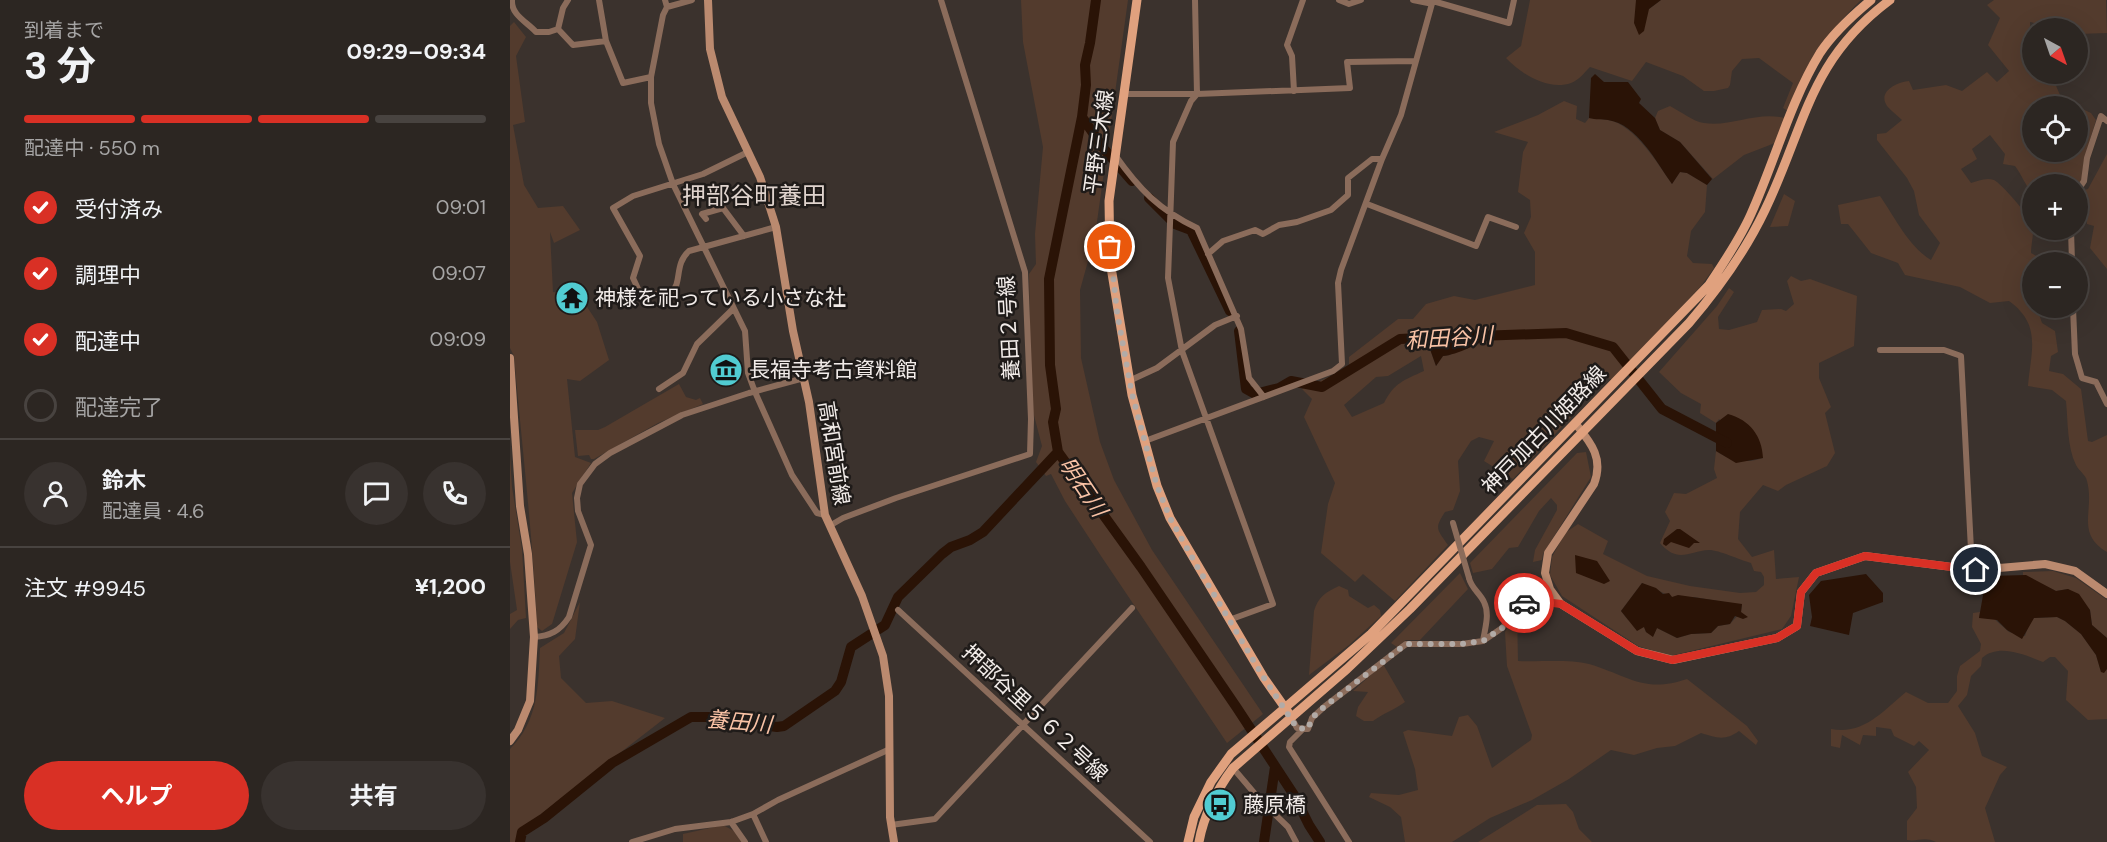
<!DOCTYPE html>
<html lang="ja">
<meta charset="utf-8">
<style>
:root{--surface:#2c2622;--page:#38322f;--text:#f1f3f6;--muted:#a6a5a5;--line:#484340;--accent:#d93025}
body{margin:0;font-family:"DM Sans","Noto Sans JP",sans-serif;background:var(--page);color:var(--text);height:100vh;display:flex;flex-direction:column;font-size:22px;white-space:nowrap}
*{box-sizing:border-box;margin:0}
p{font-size:20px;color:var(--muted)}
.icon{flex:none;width:33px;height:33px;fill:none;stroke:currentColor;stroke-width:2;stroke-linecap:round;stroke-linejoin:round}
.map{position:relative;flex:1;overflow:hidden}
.drawer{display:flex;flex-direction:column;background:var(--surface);width:510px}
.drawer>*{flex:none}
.needle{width:39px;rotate:140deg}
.fabs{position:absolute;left:1512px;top:18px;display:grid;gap:12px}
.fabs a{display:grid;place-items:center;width:66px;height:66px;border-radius:50%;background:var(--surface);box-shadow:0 6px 24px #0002,0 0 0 2px var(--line);font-size:30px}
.pin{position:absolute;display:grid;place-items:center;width:51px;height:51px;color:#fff;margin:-26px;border:3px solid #fff;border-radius:50%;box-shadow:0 2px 6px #0007}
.courier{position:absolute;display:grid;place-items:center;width:60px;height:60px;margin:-30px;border:4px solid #d93025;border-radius:50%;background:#fff;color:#222;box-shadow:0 2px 8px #0007}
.head em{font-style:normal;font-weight:700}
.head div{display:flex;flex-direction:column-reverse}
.head{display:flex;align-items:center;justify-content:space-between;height:102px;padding:0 24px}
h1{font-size:39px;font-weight:700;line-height:45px}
.bar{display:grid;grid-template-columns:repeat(4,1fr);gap:9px 6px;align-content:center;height:72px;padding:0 24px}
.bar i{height:8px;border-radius:4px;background:var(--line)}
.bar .on{background:var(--accent)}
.bar p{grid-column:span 4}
.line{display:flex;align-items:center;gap:15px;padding:0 24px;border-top:2px solid var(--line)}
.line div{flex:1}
.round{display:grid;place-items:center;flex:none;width:63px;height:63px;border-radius:32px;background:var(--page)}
ol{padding:0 24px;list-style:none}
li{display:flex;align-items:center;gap:18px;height:66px}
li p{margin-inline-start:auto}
li .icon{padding:6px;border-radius:50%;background:var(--accent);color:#fff;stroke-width:4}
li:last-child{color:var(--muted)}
li i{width:33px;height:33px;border:3px solid var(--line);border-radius:50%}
.primary-button{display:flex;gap:12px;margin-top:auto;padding:12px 24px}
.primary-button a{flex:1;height:69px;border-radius:36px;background:var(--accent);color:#fff;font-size:24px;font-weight:700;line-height:69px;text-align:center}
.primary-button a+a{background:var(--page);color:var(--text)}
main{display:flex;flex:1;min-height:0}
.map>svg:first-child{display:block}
.green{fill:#533b2d;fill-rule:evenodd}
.water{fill:#2a1306}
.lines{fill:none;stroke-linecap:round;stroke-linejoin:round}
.river{stroke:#2a1306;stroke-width:10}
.street{stroke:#8b6c5b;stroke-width:6}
.secondary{stroke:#bb8a6f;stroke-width:8}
.primary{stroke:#e0a17e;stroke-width:9}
.street-bridge{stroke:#8b6c5b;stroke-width:6}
.done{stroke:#b2aba7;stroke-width:6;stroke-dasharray:0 10.8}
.route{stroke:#d93025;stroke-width:8}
.labels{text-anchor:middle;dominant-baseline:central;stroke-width:5;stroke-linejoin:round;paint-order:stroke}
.street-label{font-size:21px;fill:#f2ece9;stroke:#1f1b19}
.poi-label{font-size:21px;fill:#f2ece9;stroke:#1f1b19;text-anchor:start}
.water-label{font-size:22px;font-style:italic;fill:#f9c2a5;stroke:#1f1b19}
.quarter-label{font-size:24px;fill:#dfd3cd;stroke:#1f1b19}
</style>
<main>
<section class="drawer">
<div class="head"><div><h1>3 分</h1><p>到着まで</p></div><em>09:29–09:34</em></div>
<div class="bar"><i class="on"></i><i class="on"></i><i class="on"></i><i></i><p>配達中 · 550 m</p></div>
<ol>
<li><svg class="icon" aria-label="check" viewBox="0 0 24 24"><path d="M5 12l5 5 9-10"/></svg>受付済み<p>09:01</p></li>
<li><svg class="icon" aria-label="check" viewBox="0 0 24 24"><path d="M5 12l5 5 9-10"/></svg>調理中<p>09:07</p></li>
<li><svg class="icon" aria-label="check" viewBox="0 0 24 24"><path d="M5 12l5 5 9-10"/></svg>配達中<p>09:09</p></li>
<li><i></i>配達完了</li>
</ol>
<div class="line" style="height:108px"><a class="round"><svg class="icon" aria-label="person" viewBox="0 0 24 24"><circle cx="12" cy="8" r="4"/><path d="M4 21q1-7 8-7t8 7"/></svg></a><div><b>鈴木</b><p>配達員 · 4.6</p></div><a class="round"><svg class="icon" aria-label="chat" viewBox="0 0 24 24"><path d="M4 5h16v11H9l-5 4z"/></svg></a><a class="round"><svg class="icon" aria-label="phone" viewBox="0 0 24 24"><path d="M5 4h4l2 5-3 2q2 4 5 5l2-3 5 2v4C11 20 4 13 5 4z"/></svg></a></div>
<div class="line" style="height:78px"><div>注文 #9945</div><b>¥1,200</b></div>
<div class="primary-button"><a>ヘルプ</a><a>共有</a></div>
</section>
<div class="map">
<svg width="1597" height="842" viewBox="0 0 1597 842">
<rect width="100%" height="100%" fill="#3b322d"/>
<path class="green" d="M511,0H618L585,236L570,290L571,358L590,442L604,480L642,550L753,714L717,743L591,556L555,501L541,474L536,476L526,462L532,446L521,404L519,274L526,264L525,234L533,147L513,42Z
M1020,0H1126L1127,5L1139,9L1151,0H1351C1318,32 1294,66 1278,111L1273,108L1283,83L1249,58L1232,59L1222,71L1220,85L1218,88L1204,91H1194L1173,76L1136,62L1122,81L1080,67C1074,73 1069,80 1061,83C1038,91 1011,74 996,58L1011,46Z
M1484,0H1596L1597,33L1568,34V28H1541L1540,26L1520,22L1522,74H1541L1553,102L1566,106H1522V131L1517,137L1519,145L1522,147L1525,153L1546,155L1548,152H1568V107L1581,113L1586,120L1574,160L1572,179L1568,185L1522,184V193C1515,185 1512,175 1505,166L1493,164L1495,154L1480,135L1462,149L1467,159L1451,169L1461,183C1468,181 1476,177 1484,180C1491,183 1521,218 1523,225C1524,233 1521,245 1521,253L1537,262H1522V308H1527L1532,323L1545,331L1548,352L1541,356L1539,371L1553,374L1571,389L1578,441L1582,442L1597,435V552C1565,533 1585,510 1577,481C1576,475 1569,471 1566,465C1557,447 1558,421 1556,401L1542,390L1518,386C1521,350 1532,325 1499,301L1480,303L1450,287L1395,275L1388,263L1361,253L1338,224H1331L1328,205L1370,196C1384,216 1399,247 1421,260L1430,243L1409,215L1404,191L1397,178L1367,140V134L1376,133L1392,120C1387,115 1381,111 1377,106C1367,91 1388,82 1399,81L1403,90L1436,85L1452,91L1477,72L1487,82L1499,71L1478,45L1490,18L1477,5Z
M4,22L16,37L6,56L15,122L3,125L14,185L28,208L53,206L70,230L44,243L40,232L43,292L70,296L87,322L99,360L70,381L57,379L65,457L81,463L62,493L67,542L42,624L32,631L27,627C23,537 12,447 4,356L0,348V26Z
M1054,101L1067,106L1066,119L1075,123L1079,118C1086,119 1092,119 1098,120C1124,124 1148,164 1162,184L1170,172L1177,173L1197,185L1195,212L1181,231L1177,256L1183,263L1202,264L1204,268L1191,286L1103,380L1082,372L1069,394L1063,415L1003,479L974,461L984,441L969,437L961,441L948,461L950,491L943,510L935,512C924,529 927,529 938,545L885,601L853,574L845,582L811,553L818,504L825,483L794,417L802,399L792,389L839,368V357L888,319H903L916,304L944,296L965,300L1025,285V252L1014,233L1021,217L1020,200L1008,192L1013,152L1018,142L984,132L1028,115ZM959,329L976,332L980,336L966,346L955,347L940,355L933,356L926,366L915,335L941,334ZM911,356L914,371C894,380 884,383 874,403L842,417L834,405L866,377L878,376Z
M1160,106C1170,111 1184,122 1194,123C1222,127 1246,111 1275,118L1265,143L1234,155L1203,179L1170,142L1150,130L1145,118L1148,111Z
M1597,154V269L1580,248L1584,226L1577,224L1574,190L1578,189Z
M1274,194L1285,201L1278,226L1260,227Z
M1281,276L1291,281L1300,279L1347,296L1344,346L1309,363V378L1321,407L1315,413L1325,453L1317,466L1276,485L1268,491L1253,485L1230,512L1228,539L1242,557L1264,550L1266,579L1289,577L1281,616L1272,629L1160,656L1128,646L1052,596L1040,575L1042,557L1055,533L1068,524L1098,541L1093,554L1137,576L1180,586L1230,593L1246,592L1254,585V577L1251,572L1244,571L1241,563C1230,560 1209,550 1199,550C1179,551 1168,564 1150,543L1160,521L1155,512L1164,493L1176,494L1207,478L1204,469L1206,451C1220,461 1237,464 1253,458L1209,419L1206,423L1190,413L1191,404L1171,393L1149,372L1207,306L1219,288L1224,292L1208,317L1209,329L1219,330L1247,322L1252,310L1271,309L1276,311L1284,304L1277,281ZM1132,583L1162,597H1184L1232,605L1231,612L1220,624L1208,626L1201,633L1181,634L1167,638L1147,628L1143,636L1136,632L1134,627L1118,620L1111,611Z
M169,384L176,397L186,400L190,398L193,404L148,423L84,459H81L79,455L68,456L65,430H88L95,427Z
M1076,452L1081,477L1033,554L1032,560L1023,562L1025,550L1047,510V505L1041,498L1029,511L1008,547L999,548L982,569L963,573L960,563L1067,453Z
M0,456L2,487L12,549L16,618L8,620L0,629V614L7,610L0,562Z
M1543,571L1566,578L1597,600V638L1582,625L1580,610L1558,589L1546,591L1513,575V572Z
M950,573L958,589L910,640H896L887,647L881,643Z
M829,586L838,590L839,596L858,608L864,605L870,610L871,616L839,645L799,675L804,611C808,597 816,592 829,586Z
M70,602L65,639L49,656L51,678L76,703L102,701L155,718L8,832L12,842H0V749C29,720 28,686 30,648L54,633Z
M1007,612L1008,661C1029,662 1060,659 1079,664C1117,675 1134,694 1177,679L1237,726L1248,741L1246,745L1229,731C1215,741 1207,738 1191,733L1165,746L1147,748L1124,755L1101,750L1059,779L1022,800L980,818L942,842H895L891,817L880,807L859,797L861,793L889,795L908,790L905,769L893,732L898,730L942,736L949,717L958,715L967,726L982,768L1021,740L1022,735L997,666L995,632Z
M1470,612L1469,618H1483L1499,632L1515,636L1519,624L1524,618L1547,617L1555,621L1571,634L1586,655L1591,672L1597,669V719L1578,720L1556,700L1558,671L1545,657H1540L1533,662C1515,655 1489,643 1472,658L1471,666L1461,676L1457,695L1448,706L1465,733L1472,756L1497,767L1490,775L1475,808L1485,842H1426C1414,836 1408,842 1397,840V821L1407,808L1406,787L1398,772L1419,750L1409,741L1404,746L1384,736L1381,729L1366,727V736L1353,735L1350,745L1332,735L1330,748L1321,746V729C1354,735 1373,711 1396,692L1418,703H1438L1447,691V676L1450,666L1470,651L1471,644L1462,627L1463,613Z
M873,664L895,702C884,710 874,713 863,721H854L846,716L848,707L858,692L843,691Z
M1056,804L1063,812L1069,829L1082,842H968L1027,805Z
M213,825L235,837L234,842H173V834Z"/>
<path class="water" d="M1126,0H1151L1139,9L1134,31L1129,35L1124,23Z
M1085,74L1094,82H1118L1131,99L1129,103L1145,118L1150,130L1170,142L1202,179L1197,185L1177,173L1170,172L1162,184C1147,163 1127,124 1098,120C1092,119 1086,120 1079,118L1081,78Z
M931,327L941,334L952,328L981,334C973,343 946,355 933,356L926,366L915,335Z
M1218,414C1240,420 1252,436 1253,458L1226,463L1206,451V423Z
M1167,529H1170L1190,543H1184L1179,548L1161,542L1156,546L1153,544L1154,539Z
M1065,555L1087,561L1100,581L1094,584L1066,573Z
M1356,574L1373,593V602L1343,613L1339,635L1300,626L1302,617L1299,595L1311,581Z
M1516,575L1546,591L1558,589L1569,594L1580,610L1582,625L1597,638V669L1594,673L1591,672L1586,655L1571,634L1555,621L1547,617L1524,618L1512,639L1497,630L1487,620L1469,618L1475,584L1480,576Z
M1132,583L1146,588L1153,594L1159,593L1162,597L1168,595L1232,604L1231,612L1238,617L1233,619L1225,616L1220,624L1208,626L1201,633L1181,634L1167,638L1147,628L1143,637L1136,632L1134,627L1127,631L1111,611Z"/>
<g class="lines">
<path class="river" d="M586,0L580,43L575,65L576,85L572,117L539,279L540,365L546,409L543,422L548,452L631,567L727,708L784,795L799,825L810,842
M572,117L594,149L622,181
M639,198L665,224L681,230L720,311
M729,331L736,389L745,394L769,388L781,381L812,387L890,339L928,337
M968,336L1056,333L1103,347L1152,409L1217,443
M10,842L12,832L34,818L102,763L181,717H198L267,727L274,726L325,691L331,682L341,647L375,625L388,597L432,554L441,547L460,540L473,532L548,452
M754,842L765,767"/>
<path class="street" d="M2,0C1,15 17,22 26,32H39L48,29L53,8L58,0
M89,0L96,41L113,83L141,77
M155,0L157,7L153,15L141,77V103L149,144L163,184L235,331L238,373L245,392L282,475L307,513L315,515
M685,0L687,94L681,101L663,142L658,278L672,351L763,604L719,620
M829,0L839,4L851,0
M903,0L918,3L923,1L999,23L1004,0
M157,7L182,0
M48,29L63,45L96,41
M784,91L782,56L777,45L793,0
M614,94H687L840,88L837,62L905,61
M238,152L193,174L123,196L103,208L130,256L123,278L129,291C185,305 157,270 179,251L266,227
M605,155C629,189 649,210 687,228L731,329L739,378L754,397
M1568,190L1574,181L1577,158L1591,116L1597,121
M857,204L966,246L978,217L1006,227
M213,208L234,236
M196,219L192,214L213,208L207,195
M1561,230L1562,262
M698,254L713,241L745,230L753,234L769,225L787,222L821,210L838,195V178L862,159H872
M1563,308L1565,354L1572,378L1586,382L1597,404
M1370,350H1434L1451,356L1462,569
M621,380L647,368L705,325L727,316
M149,389L173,373L187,344L223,309
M635,441L823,371L832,364L828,283L831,270L872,159L891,115L923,0
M321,525L333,518L386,498L520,454L521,419L515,272L431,0
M959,578C961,588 970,593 974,602C980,614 975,628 973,641
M388,610L640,842
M24,637C40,636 50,631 59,617L81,545L68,511L67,498L70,484L85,464L100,453L172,415L239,393L294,378
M781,717L787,728L798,729L802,718L814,707L896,644H952L973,641L992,628L1011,605L1018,601L1051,604
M792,730L780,742L779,747L839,842
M723,768L751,801L778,827L786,842
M243,814L256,842
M221,822L235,842
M381,825L425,819L622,608
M122,842L165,829L221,822L243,814L268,800L380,749"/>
<path class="secondary" d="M198,0L200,49L212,97L250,177L266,227L283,331L299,402L315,515L352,596L373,656L379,696L380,817L384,842
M0,358L10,506L18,554L24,637L20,701L8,730L0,741
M1065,423C1081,443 1094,458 1084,484L1038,553L1035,573L1040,589L1051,604L1127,651L1163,660L1267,638L1287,626L1291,592L1306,573L1355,556L1466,570L1535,564L1565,571L1597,594"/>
<path class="primary" d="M627,0L599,201L600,261L622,395L647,486L660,518L754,678L778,712
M678,842L684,817L701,782L721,754L861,634L1199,285C1214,262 1230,239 1241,214C1265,161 1280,102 1310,53C1323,33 1343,15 1361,0
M689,842C694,814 706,791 723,768L837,669L900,609L1179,323C1209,288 1235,252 1255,210C1296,125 1298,61 1380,0"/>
<path class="street-bridge" d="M943,523L959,578"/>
</g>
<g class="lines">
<path class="done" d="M600,247L607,312L622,394L647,486L660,518L688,568L754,678L787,728L798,729L802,718L814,707L896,644H952L973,641L992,628L1014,603"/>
<path class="route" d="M1014,603L1027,601L1051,604L1127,651L1162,660L1267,638L1287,626L1291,592L1306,573L1355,556L1466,570"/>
</g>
<defs>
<g id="temple-disc" transform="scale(1.725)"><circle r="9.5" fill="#51ccd2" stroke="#1f1b19"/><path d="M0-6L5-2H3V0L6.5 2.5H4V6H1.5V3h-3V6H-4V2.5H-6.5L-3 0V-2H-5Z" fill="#111"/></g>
<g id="museum-disc" transform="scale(1.725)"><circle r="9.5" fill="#51ccd2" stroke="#1f1b19"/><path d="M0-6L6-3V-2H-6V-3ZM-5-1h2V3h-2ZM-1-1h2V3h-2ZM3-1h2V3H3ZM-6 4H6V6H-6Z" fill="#111"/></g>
<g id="bus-disc" transform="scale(1.725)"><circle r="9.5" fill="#51ccd2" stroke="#1f1b19"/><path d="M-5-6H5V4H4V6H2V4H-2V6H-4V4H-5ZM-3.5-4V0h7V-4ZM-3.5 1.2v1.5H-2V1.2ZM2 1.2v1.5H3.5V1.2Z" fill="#111"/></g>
</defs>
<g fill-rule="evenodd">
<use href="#temple-disc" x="62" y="298"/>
<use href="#museum-disc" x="216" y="370"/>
<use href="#bus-disc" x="710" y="805"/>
</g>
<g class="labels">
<g class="street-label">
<text transform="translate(589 142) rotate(-82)">平野三木線</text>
<text transform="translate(499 328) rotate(-93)">養田２号線</text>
<text transform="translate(1034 430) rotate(-46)">神戸加古川姫路線</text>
<text transform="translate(324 453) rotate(81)">高和宮前線</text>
<text transform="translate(525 713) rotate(43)">押部谷里５６２号線</text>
</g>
<g class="poi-label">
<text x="85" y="298">神様を祀っている小さな社</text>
<text x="239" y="370">長福寺考古資料館</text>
<text x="733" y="805">藤原橋</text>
</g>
<g class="water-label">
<text transform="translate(939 338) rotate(-4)">和田谷川</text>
<text transform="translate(573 487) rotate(56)">明石川</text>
<text transform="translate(229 722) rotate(5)">養田川</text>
</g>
<g class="quarter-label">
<text x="244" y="195">押部谷町養田</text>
</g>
</g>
</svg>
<div class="fabs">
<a><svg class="needle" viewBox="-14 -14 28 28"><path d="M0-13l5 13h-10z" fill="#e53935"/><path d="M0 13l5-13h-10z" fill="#a6a5a5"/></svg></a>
<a><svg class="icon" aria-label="locate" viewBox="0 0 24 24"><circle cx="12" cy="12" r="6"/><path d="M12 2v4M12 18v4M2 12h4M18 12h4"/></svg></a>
<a>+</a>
<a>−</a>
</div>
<div class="pin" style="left:600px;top:247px;background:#ea580c"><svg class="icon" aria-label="bag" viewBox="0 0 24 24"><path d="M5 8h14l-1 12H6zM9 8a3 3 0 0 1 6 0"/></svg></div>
<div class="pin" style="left:1466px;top:570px;background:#1f2937"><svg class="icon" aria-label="home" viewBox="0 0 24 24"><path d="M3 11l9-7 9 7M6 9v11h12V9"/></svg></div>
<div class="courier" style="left:1014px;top:603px"><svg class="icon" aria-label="car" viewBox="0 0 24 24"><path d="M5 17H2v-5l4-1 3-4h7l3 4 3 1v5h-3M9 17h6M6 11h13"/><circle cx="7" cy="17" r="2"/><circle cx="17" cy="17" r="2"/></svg></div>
</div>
</main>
